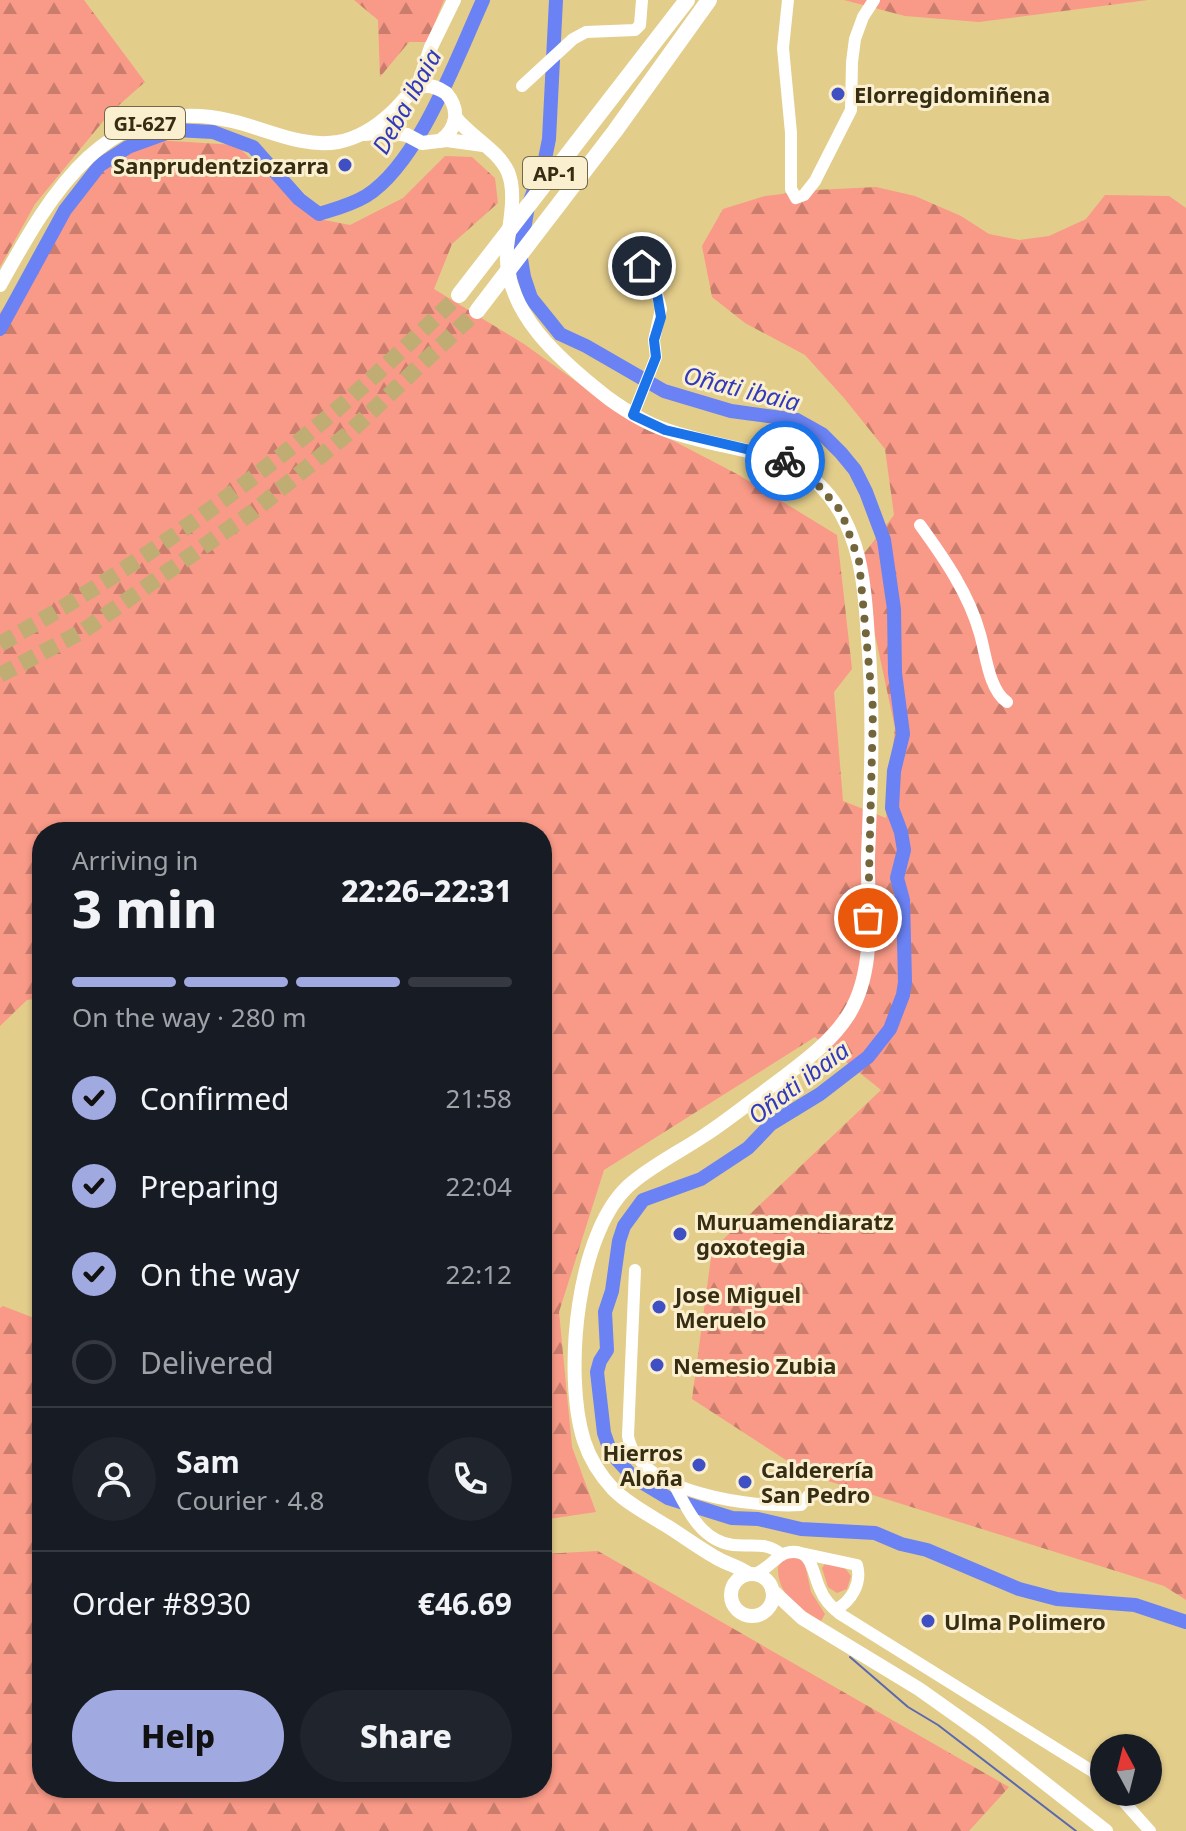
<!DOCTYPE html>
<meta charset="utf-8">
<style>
:root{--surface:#171b24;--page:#20242c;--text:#f1f3f6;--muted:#9ea1a6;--line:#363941;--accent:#a1aae0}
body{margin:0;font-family:"Noto Sans",sans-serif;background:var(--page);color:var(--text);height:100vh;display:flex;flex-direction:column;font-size:30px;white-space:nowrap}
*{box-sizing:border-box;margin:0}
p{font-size:26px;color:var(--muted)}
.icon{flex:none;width:44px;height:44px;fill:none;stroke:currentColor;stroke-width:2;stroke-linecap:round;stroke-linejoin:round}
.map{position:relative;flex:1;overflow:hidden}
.side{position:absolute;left:32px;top:822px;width:520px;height:976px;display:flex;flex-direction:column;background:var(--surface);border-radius:32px;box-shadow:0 2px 6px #0004}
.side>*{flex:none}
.needle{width:52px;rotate:353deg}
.controls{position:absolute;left:1090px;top:1734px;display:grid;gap:16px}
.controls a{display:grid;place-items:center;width:72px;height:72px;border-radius:50%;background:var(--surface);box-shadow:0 2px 6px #0004;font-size:40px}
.pin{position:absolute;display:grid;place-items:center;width:68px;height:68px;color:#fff;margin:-34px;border:4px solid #fff;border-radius:50%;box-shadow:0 2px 8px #0007}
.courier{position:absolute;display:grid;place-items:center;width:80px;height:80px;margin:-40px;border:6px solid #1a73e8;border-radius:50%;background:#fff;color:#222;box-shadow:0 2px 10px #0007}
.head em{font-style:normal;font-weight:800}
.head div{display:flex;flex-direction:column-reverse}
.head{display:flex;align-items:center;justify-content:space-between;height:136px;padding:0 40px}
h1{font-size:52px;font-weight:800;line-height:60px}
.bar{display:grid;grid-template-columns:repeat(4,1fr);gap:12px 8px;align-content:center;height:96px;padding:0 40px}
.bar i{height:10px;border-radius:6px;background:var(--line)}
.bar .active{background:var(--accent)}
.bar p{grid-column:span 4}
.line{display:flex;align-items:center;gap:20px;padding:0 40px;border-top:2px solid var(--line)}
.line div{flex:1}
.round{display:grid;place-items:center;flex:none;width:84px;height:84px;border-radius:42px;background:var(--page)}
ol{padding:0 40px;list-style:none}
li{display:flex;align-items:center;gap:24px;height:88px}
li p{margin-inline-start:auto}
li .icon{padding:8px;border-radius:50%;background:var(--accent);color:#111;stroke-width:4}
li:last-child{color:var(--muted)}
li i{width:44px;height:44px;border:4px solid var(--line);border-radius:50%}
.action{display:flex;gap:16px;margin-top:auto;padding:16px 40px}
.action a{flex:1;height:92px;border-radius:48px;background:var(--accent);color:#111;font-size:32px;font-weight:800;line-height:92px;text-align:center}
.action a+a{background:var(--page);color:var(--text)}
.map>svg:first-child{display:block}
.grass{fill:#f99987}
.forest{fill:url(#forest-firs)}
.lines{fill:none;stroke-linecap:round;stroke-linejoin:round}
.stream{stroke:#5a68b0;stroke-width:2}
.river{stroke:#6a82f3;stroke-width:14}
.highway-tunnel{stroke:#c0ad73;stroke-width:16;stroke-dasharray:16 8;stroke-linecap:butt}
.minor{stroke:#fff;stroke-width:12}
.major{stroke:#fff;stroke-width:14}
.highway{stroke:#fff;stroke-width:16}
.done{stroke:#73653c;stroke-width:8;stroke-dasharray:0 14.4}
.route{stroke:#1a73e8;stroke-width:10}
.poi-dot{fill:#3f50c4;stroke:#faefce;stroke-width:3}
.labels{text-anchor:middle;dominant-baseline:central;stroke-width:6;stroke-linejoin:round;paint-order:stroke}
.shield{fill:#faefce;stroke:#71674a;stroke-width:2}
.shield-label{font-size:20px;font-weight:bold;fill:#362d12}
.poi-label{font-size:22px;font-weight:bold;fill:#362d12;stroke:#faefce;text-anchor:start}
.water-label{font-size:24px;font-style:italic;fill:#313abc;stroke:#faefce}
</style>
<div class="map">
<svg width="1186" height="1831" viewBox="0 0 1186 1831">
<defs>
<pattern id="forest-firs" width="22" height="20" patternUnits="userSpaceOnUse" patternTransform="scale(2)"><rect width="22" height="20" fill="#f99987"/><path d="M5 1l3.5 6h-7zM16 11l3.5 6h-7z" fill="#ca7d6d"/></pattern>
</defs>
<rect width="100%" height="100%" fill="#e3cd8b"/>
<path class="grass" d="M791,1557L804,1560L811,1592L825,1614L821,1621C799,1608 777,1595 778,1567L785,1558Z
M825,1564L844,1567L851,1576L847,1589L837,1593L828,1587L822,1568Z"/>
<path class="forest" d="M0,0H84L145,82L110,113L35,204L0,267Z
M354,0H444L427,42H409L380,77L378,20Z
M844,0H1148L979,22L905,16Z
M155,140L236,145L314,218L350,225L403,198L445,156L472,157L495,178L498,203L452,244L434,289L524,344L620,413L737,474L837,535L852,669L834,692L843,801L886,818L895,728L871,616L862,556L894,515L885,449L844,398L805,355L745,323L712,297L702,246L723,209L765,196L816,190L876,187L915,196L961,216L989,234L1019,240L1049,236L1086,219L1105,195L1169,196L1186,208V1600L1164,1586L809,1475L692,1399L712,1250L881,1090L815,1037L604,1170L559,1312L572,1447L596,1512L542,1520V832H42V998L27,1000L0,1026V313L82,196L108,166Z
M3,1306L42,1321V1788H542V1554L598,1551L1009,1787L969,1831H0V1308Z"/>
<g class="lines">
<path class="stream" d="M850,1657L908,1707L938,1725L1076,1831"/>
<path class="river" d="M556,0L549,139L544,164L528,206L520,253L524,277L531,298L560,334L586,346L664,391L731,411L797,420L822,434L841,453L855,470L866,492L884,540L894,609L895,673L903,734L894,771L892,808L901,832L904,850L897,878L903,900L905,982L903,995L890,1029L868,1057L820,1094L771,1124L748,1148L701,1179L643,1200L624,1226L619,1241L612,1291L605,1312L607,1350L600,1361L597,1372L604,1433L611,1453L633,1477L668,1498L732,1518L758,1519L801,1529L875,1533L901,1544L927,1550L1019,1589L1057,1599L1135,1605L1186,1622
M0,329L65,210L100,165L128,147L175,130L213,132L253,147L299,199L319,214C335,209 351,205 366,196C419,163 457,57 483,0"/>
<path class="highway-tunnel" d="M0,644C122,576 238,495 344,403C383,369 421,332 459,295
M0,675L83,631L254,511L351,431L477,311"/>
<path class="minor" d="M788,0L783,48L791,133V189L796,198L804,195L815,181L851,110L852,62L855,39L863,17L874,0
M522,86L573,39L586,32L635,30L640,25L642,0
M633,415L656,357L654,340L661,309L655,285L632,252L639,247
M920,525C944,558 969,594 980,634C986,655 989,690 1007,702
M635,1270L628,1436C638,1494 754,1508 801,1505L809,1495
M673,1482C686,1507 700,1541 733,1545C752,1547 766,1541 782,1555
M801,1553L857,1565C862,1583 852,1601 835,1610
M755,1574C768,1569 776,1556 786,1553C813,1546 812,1573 820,1589C824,1599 831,1607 840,1614L1092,1771L1104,1781
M1115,1792L1150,1831"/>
<path class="major" d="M417,88L431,47L454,0
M456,118C471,137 498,150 508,172C517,194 509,224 507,247C502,312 562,362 608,398C626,411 645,423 666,430C748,459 822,443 855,546C864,575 866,608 868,639C874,712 871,783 868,856C867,908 877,968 849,1014C832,1041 806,1060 781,1079C755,1098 731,1118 705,1135C681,1151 655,1164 633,1182C576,1227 563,1375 584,1441C590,1459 600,1475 613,1489C628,1504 649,1515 667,1526C683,1536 699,1548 715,1557C726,1564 738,1566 749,1574
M364,134L389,132L407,135L422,143L447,140L483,145
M0,285C51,193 108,91 232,121C267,129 301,148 338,142C359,138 376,127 391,113C409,97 417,74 446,93C460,109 458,128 440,141
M731 1595a21 21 0 1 1 42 0a21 21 0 1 1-42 0Z
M772,1590L802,1618L919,1689L981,1733L1106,1831"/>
<path class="highway" d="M459,295L687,0
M477,311L615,131L709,0"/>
</g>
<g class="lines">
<path class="done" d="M785,461L809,475L841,511L859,561L873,709L868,918"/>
<path class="route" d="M642,266L656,288L661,317L654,340L656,357L633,415L665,430L746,449L785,461"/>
</g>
<g class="poi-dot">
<circle cx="838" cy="94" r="8"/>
<circle cx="345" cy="165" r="8"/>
<circle cx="680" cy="1234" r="8"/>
<circle cx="659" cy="1307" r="8"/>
<circle cx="657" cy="1365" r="8"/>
<circle cx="699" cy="1465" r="8"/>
<circle cx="745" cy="1482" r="8"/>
<circle cx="928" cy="1621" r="8"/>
</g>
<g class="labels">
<g class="shield">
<rect x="105" y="107" width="80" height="32" rx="6"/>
<rect x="523" y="157" width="64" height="32" rx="6"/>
</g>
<g class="shield-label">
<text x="145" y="123">GI-627</text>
<text x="555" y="173">AP-1</text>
</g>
<g class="poi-label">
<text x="854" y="94">Elorregidomiñena</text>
<text x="329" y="165" text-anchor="end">Sanprudentziozarra</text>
<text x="696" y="1221">Muruamendiaratz<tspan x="696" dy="25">goxotegia</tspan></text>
<text x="675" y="1294">Jose Miguel<tspan x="675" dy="25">Meruelo</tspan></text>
<text x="673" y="1365">Nemesio Zubia</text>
<text x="683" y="1452" text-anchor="end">Hierros<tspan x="683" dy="25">Aloña</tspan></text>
<text x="761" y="1469">Calderería<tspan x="761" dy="25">San Pedro</tspan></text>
<text x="944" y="1621">Ulma Polimero</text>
</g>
<g class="water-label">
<text transform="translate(406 101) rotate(-61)">Deba ibaia</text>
<text transform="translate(742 388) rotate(14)">Oñati ibaia</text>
<text transform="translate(798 1082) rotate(-37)">Oñati ibaia</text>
</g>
</g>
</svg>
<div class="controls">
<a><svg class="needle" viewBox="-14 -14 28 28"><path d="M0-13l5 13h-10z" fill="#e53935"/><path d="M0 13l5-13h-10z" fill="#9ea1a6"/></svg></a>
</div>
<div class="pin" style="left:868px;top:918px;background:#ea580c"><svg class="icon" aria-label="bag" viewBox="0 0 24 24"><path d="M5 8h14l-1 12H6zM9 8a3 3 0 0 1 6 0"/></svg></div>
<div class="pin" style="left:642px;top:266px;background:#1f2937"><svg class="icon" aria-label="home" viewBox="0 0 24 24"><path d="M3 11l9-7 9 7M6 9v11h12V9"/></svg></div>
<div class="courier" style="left:785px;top:461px"><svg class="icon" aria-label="bike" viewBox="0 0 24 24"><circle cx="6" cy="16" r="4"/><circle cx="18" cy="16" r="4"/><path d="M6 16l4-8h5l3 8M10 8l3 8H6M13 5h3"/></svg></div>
<section class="side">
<div class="head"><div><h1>3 min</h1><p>Arriving in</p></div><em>22:26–22:31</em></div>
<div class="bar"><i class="active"></i><i class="active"></i><i class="active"></i><i></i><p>On the way · 280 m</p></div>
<ol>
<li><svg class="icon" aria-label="check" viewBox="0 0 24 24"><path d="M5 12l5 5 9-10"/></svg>Confirmed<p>21:58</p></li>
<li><svg class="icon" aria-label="check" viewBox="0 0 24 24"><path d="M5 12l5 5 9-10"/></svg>Preparing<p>22:04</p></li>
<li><svg class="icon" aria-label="check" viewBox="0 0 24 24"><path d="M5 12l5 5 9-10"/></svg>On the way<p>22:12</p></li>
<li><i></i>Delivered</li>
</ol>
<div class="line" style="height:144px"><a class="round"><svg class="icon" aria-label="person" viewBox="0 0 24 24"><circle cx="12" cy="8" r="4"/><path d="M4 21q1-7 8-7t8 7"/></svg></a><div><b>Sam</b><p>Courier · 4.8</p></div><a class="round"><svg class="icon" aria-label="phone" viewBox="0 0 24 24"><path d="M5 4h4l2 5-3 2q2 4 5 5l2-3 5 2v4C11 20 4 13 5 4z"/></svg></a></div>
<div class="line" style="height:104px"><div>Order #8930</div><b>€46.69</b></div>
<div class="action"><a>Help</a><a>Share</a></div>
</section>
</div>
